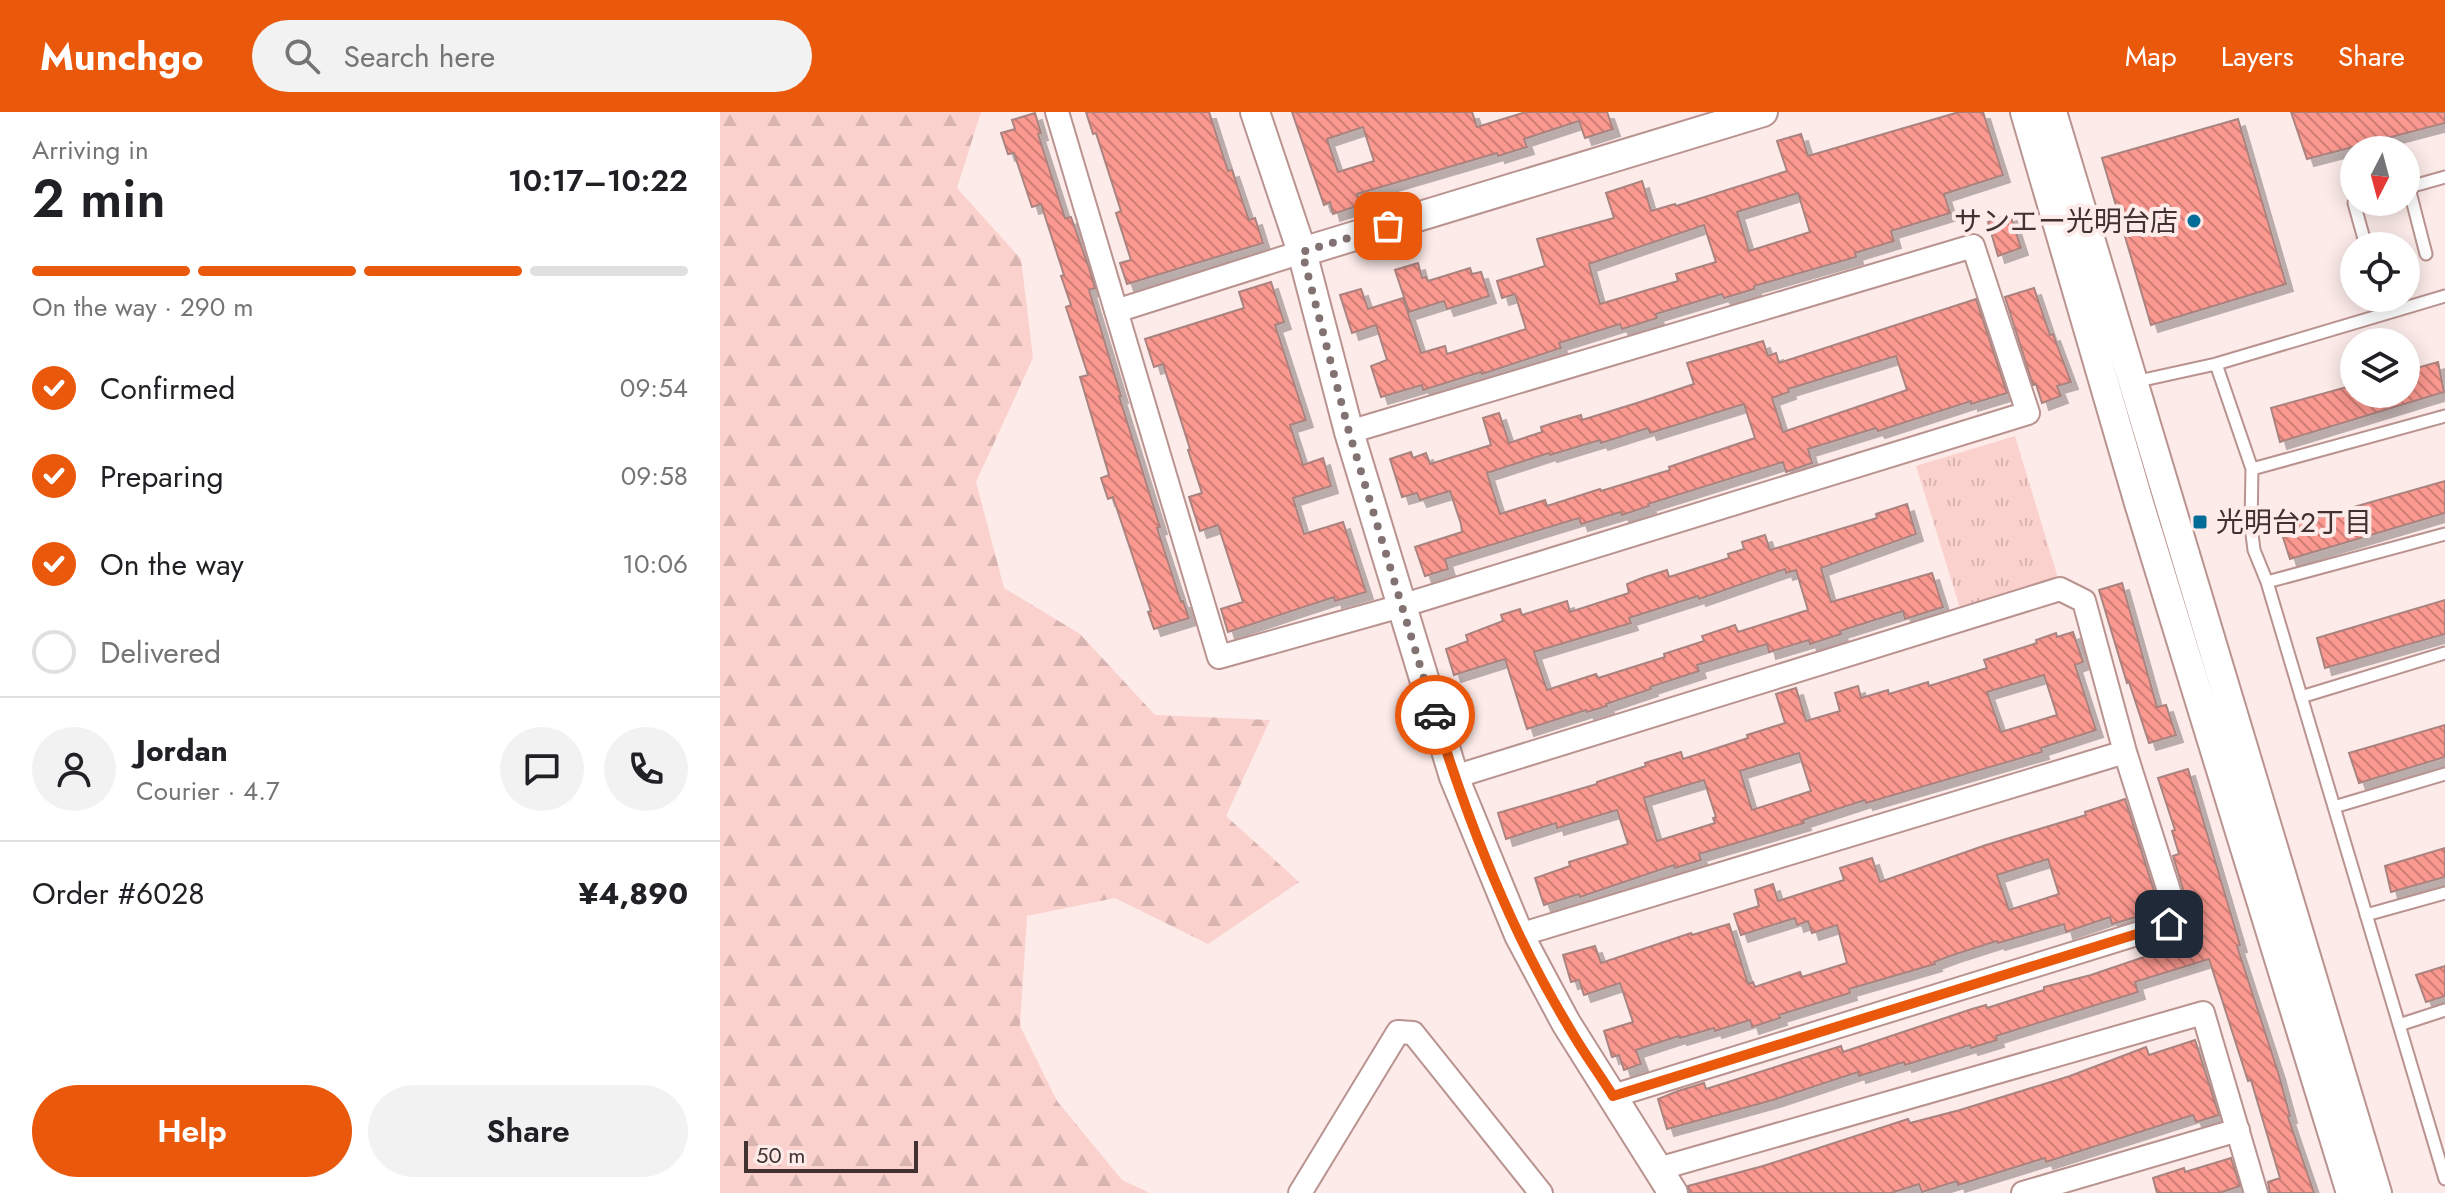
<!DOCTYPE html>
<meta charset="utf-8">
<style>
:root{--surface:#fff;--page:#f2f2f2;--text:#202124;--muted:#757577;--line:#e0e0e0;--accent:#ea580c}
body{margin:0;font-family:Jost,"Noto Sans JP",sans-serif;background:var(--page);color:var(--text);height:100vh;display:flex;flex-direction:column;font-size:30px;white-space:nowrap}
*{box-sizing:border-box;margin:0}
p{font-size:26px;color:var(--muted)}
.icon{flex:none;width:44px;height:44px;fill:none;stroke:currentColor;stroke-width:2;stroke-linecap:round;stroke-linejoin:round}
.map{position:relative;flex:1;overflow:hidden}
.sheet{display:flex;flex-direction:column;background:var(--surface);width:720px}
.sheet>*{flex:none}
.needle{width:52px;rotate:186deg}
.fabs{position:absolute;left:1620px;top:24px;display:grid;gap:16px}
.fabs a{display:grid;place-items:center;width:80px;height:80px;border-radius:50%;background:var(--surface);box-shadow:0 4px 20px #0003;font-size:40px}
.scale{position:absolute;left:24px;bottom:20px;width:174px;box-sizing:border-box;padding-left:8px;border:4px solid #413130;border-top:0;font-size:22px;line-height:28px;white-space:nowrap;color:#413130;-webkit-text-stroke:6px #fcebe9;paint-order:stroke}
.pin{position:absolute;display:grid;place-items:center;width:68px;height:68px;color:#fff;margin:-34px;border-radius:16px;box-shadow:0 4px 12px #0006}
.courier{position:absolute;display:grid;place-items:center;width:80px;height:80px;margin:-40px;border:6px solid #ea580c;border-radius:50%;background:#fff;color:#222;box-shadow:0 2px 10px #0007}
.overview em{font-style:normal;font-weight:600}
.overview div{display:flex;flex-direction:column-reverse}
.overview{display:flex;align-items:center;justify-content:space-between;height:136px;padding:0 32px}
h1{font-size:52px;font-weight:600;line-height:60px}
.bar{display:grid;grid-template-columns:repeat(4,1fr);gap:12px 8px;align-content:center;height:96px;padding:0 32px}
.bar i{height:10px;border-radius:6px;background:var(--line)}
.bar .active{background:var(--accent)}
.bar p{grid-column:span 4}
.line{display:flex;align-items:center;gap:20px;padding:0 32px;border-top:2px solid var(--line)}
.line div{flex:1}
.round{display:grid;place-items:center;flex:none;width:84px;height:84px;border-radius:42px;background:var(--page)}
ol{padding:0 32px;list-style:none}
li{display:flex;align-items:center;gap:24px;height:88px}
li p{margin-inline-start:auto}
li .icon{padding:8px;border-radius:50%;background:var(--accent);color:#fff;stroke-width:4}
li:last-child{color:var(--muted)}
li i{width:44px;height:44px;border:4px solid var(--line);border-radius:50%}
.primary-button{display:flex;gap:16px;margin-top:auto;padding:16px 32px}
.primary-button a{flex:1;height:92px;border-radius:48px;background:var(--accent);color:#fff;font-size:32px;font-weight:600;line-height:92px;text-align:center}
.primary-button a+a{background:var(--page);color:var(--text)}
header{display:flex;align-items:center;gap:48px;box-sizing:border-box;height:112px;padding:0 40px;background:var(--accent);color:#fff}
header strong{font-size:38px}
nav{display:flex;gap:44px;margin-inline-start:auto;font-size:28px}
.search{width:560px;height:72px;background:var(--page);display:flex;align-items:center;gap:20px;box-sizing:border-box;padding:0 28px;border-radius:44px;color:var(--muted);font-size:30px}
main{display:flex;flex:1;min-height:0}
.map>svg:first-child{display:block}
.grass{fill:url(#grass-tufts)}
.forest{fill:url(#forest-firs)}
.building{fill:url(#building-back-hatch);stroke:#a9837f;stroke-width:2;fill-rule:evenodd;filter:url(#shadow)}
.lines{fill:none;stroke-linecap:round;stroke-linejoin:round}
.service-casing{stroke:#b9938f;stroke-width:15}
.minor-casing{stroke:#b9938f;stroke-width:26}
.tertiary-casing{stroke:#b9938f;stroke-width:32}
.service{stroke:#fff;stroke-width:11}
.minor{stroke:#fff;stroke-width:22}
.tertiary{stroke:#fff;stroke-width:28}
.done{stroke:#827271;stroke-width:8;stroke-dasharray:0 14.4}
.route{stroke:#ea580c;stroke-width:10}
.poi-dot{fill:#006d99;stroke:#fcebe9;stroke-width:3}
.labels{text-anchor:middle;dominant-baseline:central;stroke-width:8;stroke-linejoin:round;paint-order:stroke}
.poi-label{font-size:28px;fill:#413130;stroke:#fcebe9;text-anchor:end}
</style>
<header>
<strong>Munchgo</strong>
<div class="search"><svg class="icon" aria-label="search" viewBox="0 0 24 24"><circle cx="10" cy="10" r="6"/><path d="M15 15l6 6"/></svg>Search here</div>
<nav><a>Map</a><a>Layers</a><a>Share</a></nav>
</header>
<main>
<section class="sheet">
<div class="overview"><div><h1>2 min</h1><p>Arriving in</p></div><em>10:17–10:22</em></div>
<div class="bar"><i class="active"></i><i class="active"></i><i class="active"></i><i></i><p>On the way · 290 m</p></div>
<ol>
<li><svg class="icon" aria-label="check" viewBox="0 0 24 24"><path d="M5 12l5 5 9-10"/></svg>Confirmed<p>09:54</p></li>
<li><svg class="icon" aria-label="check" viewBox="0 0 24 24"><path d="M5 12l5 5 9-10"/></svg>Preparing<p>09:58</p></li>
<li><svg class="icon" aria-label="check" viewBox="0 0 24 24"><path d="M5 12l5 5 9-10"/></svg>On the way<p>10:06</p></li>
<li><i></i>Delivered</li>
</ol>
<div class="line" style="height:144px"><a class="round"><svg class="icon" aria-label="person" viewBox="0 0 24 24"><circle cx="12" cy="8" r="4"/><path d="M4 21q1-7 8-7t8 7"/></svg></a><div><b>Jordan</b><p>Courier · 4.7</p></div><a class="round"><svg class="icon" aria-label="chat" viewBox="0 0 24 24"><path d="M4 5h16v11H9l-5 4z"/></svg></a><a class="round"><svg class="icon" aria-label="phone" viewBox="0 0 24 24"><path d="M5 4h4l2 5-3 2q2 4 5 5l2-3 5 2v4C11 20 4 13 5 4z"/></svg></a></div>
<div class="line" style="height:104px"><div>Order #6028</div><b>¥4,890</b></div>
<div class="primary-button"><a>Help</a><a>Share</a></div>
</section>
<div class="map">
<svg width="1725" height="1081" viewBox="0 0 1725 1081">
<defs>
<pattern id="grass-tufts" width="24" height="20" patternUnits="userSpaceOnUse" patternTransform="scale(2)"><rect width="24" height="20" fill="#fbd1cd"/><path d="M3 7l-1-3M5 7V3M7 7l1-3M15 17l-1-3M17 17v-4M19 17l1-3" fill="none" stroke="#d8b4b0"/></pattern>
<pattern id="forest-firs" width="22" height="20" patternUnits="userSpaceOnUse" patternTransform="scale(2)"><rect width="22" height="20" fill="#fbd1cd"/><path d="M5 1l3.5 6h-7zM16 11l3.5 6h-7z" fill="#d8b4b0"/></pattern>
<pattern id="building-back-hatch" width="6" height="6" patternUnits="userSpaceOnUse" patternTransform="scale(2)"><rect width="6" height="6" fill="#fb988f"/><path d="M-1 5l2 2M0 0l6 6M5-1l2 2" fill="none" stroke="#cd7d75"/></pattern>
<filter id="shadow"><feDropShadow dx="7" dy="7" stdDeviation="0" flood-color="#0004"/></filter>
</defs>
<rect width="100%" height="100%" fill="#fcebe9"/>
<path class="grass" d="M1295,324L1338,466L1240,496L1196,354Z"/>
<path class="forest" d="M0,0H261L237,76L301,147L313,246L256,370L284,476L360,522L435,603L550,608L506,704L579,770L488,832L395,786L307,804L300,914L337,989L402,1068L430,1081H0Z"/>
<path class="building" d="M366,0H489L508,59L512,58L529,108L535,106L543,131L407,172L400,151L411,148L396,101L401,99L376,21L373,22Z
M572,0H752L757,15L806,0H887L893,17L865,26L859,9L804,27L807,35L778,44L777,41L637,82L640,93L613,102L610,90L604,93ZM643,15L654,49L618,60L607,27Z
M1239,0H1263L1283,63L1224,82L1230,101L1171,119L1174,129L1135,141L1136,145L1034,174V177L1004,186L1002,182L936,202L937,206L902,217L900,212L839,231L841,236L762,262L761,260L703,278L702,273L661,285L651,254L667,248L656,213L632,221L620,183L641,177L648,197L683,186L701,241L725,234L727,242L806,217L795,182L782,186L777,169L825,154L817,127L894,106L886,81L922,69L931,99L955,92L956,94L1067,59L1057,29L1081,22L1088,44ZM1078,81L1090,120L1029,139L1017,100ZM984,113L996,150L956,162L958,169L880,192L869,152Z
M1571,0H1725V11L1587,47Z
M315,1L321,21L318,22L345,106L351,105L369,156L375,176L369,178L401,284H399L440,415L437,416L461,490L463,489L469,506L434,517L428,500L431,499L393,385L388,387L381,366L389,363L360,265L368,263L346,195L351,193L341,164L344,163L321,92L312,95L294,41L288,42L281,21L295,17L292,8Z
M1518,7L1566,172L1431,213L1382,46Z
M1290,102L1301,136L1278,144L1268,110Z
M698,151L702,166L706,165L708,169L750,156L752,162L761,160L769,184L727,197L724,189L689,200L675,158Z
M551,170L564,210L555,213L586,308L570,313L583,353L603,346L611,374L573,386L584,422L623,410L646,480L615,489L614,485L508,520L501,497L523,490L498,413L480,419L469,385L482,381L468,338L470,337L443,252L434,255L425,227L524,196L519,180Z
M1314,176L1330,223L1333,222L1351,270L1337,274L1341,284L1322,291L1316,272L1313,273L1285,185Z
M1256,187L1287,281L1251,292V289L1158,319L1156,316L1088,337L1092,351L1066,360L1063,350L928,392L929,394L902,403L901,400L861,412L859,406L725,447L728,457L705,464L695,435L742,420L741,412L730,379L700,388L697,381L682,385L670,347L691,340L693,346L706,341L710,352L771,333L763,306L779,301L789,331L822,320L821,315L833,311L861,303L862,308L920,290L974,272L967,251L1043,229L1048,244L1056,241L1059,251ZM1176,244L1187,278L1063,320L1052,286L1069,280L1068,277ZM1024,292L1035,326L949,355L950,358L881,379L880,377L827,394L825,388L780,402L767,361L829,341L830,343L880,328L881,331L928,316L930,321Z
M1718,250L1724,280L1560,330L1551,296L1634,273V282H1686V259Z
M1725,369V401L1570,447L1560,416Z
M1187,392L1196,422L1101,456L1111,490L1212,461L1223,495L1185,507L1183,499L1120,519L1121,522L1090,532L1089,528L1049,540L1047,532L977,553L979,559L930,575L931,577L886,592L887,594L867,600L866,598L807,617L785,547L734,563L726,537L748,529L746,523L783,509L781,503L800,497L802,503L847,489L850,500L909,481L907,472L922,466L947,458L949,465L1009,446L1008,442L1024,437L1022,430L1045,423L1050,438L1157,406L1156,402ZM1065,457L1066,461L1076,458L1088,498L1018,520L1015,513L982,524L984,529L944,542L945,545L878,566L876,562L827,578L814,540L911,511L909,506L978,484L979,487Z
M1402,471L1437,595L1446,593L1456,623L1429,631L1409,570L1407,571L1379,478Z
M1725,488V522L1605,556L1597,526Z
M1353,520L1363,550L1355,553L1376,618L1321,636L1322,640L1146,691L1145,688L1083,708L1084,711L979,742L981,748L955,756L954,753L860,785L859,782L824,793L815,766L850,754L849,750L908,732L897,698L837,716L836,711L786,727L778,701L877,672V670L926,654L925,651L961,640L963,647L1028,626L1027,623L1065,611L1056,582L1076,576L1086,609L1120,599L1115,581L1138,574L1141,586L1168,578L1169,582L1208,570L1209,574L1267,556L1264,548L1317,531L1316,528L1336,521L1337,525ZM1324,563L1337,603L1281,620L1267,580ZM1079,641L1091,679L1032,698L1020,659ZM984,668L996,705L993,706L995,711L937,729L924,686Z
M1725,613V645L1639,671L1629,641Z
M1468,657L1520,833L1517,834L1558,960L1570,1004L1568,1005L1594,1081H1550L1548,1070L1560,1066L1531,968L1528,969L1489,847L1415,870L1418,880L1276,924L1277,928L1251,936L1250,933L1185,953L1184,950L1139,964L1138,960L1053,988L947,1017L938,987L958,979L984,971L986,977L1121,934L1123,940L1252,897L1266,893L1267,896L1324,878V875L1371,863L1483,825L1472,788L1467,790L1453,744L1459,742L1452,719L1455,718L1438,666Z
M1405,687L1440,798L1392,812L1390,805L1346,820L1344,812L1278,831L1277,829L1233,843L1214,850L1215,852L1129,877L1130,881L1059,903L1060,906L1032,915L1030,908L995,919L994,916L960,926L959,924L916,938L921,952L904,958L899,943L892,945L884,919L913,910L900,871L864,883L859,868L851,870L843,843L875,834L881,851L971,821L972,823L1009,812L1028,872L1033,870L1035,875L1080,860L1082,865L1127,851L1117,813L1092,821L1088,809L1077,813L1075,806L1021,823L1014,802L1039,794L1035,778L1053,772L1058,789L1124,768L1120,756L1152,746L1160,770L1266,733L1366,703L1365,700ZM1328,747L1339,782L1289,798L1277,763Z
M1725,736V765L1671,780L1665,754Z
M1725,854V884L1706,890L1696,863Z
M1475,928L1499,1003L1476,1010L1473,1003L1326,1050L1325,1046L1238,1073L1237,1069L1202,1080L1199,1072L1171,1081H970L968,1074L1043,1054L1188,1007L1190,1011L1240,998L1350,964L1426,935L1429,943Z
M1511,1046L1520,1074L1499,1081H1437L1433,1066L1464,1056L1465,1060Z"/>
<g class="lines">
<g class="service-casing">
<path id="service" d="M1686,76L1725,65
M1689,76L1706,142
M1637,90L1634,91L1646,134
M1496,252L1532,357L1531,414L1534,438L1547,470L1725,1067
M1414,270L1496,252L1725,184
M1532,357L1725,304
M1547,470L1725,422
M1581,585L1725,541
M1614,695L1725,662
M1646,803L1725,781
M1679,913L1725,898"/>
</g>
<g class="minor-casing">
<path id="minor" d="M337,0L499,545L681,494L1308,301L1253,134L629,320
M396,199L582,140
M734,665L1340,477L1364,489L1405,640L1456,801L1449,812L893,984
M799,823L1405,640
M938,1057L1483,901L1536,1081
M580,1081L678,920L693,921L821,1081
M1303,1081L1518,1018"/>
</g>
<g class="tertiary-casing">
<path id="tertiary" d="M535,0L582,140L629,320L734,665L799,823L846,911L953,1081
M1305,0L1419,391L1631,1081
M1332,0L1657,1081
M582,140L1043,0"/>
</g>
<use href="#service" class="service"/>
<use href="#minor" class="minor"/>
<use href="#tertiary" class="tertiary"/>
</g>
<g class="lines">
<path class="done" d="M668,114L582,140L629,320L715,603"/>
<path class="route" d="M715,603C748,710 789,816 847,912C861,937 878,960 893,984L1449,812"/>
</g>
<g class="poi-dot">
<circle cx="1474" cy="109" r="8"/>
<rect x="1472" y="402" width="16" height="16" rx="4"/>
</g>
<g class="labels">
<g class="poi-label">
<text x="1458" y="109">サンエー光明台店</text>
<text x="1496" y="410" text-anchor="start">光明台2丁目</text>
</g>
</g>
</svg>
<div class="fabs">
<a><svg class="needle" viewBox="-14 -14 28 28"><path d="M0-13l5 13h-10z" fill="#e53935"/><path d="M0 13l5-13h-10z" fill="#757577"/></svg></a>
<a><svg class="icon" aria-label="locate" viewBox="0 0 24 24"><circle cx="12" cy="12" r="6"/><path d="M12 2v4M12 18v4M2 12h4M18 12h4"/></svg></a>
<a><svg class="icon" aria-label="layers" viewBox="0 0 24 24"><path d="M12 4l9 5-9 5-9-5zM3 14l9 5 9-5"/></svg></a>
</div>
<div class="scale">50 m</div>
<div class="pin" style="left:668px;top:114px;background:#ea580c"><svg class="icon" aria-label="bag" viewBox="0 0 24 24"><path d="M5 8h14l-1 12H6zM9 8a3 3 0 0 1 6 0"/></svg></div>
<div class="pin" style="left:1449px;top:812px;background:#1f2937"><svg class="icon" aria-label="home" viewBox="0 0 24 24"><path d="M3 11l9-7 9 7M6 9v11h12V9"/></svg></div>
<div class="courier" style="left:715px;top:603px"><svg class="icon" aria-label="car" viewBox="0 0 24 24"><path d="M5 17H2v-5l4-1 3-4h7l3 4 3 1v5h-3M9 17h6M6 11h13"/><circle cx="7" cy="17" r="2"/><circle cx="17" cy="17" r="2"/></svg></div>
</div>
</main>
